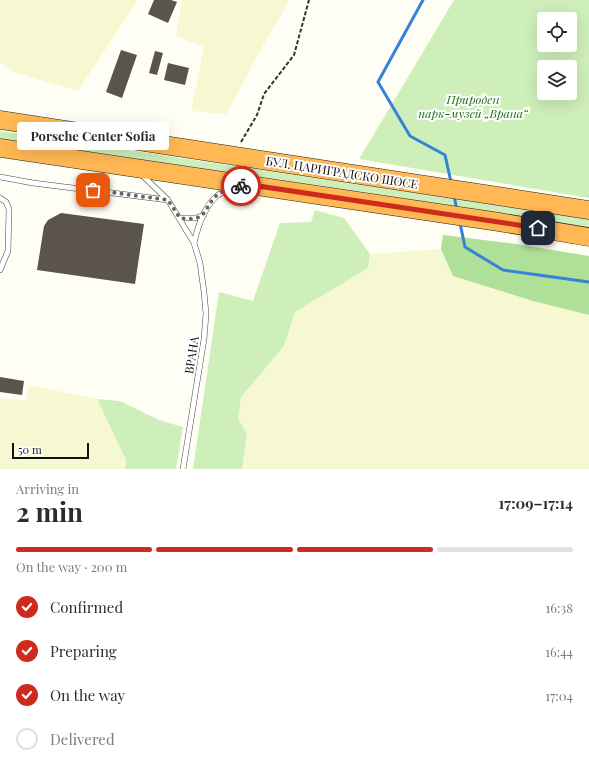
<!DOCTYPE html>
<meta charset="utf-8">
<style>
:root{--surface:#fff;--page:#f7f7f7;--text:#2b2b33;--muted:#7c7c81;--line:#e1e1e2;--accent:#ce2b1c}
body{margin:0;font-family:"Playfair Display",serif;background:var(--page);color:var(--text);height:100vh;display:flex;flex-direction:column;font-size:15px;white-space:nowrap}
*{box-sizing:border-box;margin:0}
p{font-size:13px;color:var(--muted)}
.icon{flex:none;width:22px;height:22px;fill:none;stroke:currentColor;stroke-width:2;stroke-linecap:round;stroke-linejoin:round}
.map{position:relative;height:469px;overflow:hidden}
.drawer{display:flex;flex-direction:column;background:var(--surface);flex:1}
.drawer>*{flex:none}
.tools{position:absolute;left:537px;top:12px;display:grid;gap:8px}
.tools a{display:grid;place-items:center;width:40px;height:40px;border-radius:4px;background:var(--surface);box-shadow:0 4px 16px #0002;font-size:20px}
.scale{position:absolute;left:12px;bottom:10px;width:77px;box-sizing:border-box;padding-left:4px;border:2px solid #111;border-top:0;font-size:11px;line-height:14px;white-space:nowrap;color:#111;-webkit-text-stroke:3px #fff;paint-order:stroke}
.pin{position:absolute;display:grid;place-items:center;width:34px;height:34px;color:#fff;margin:-17px;border-radius:8px;box-shadow:0 2px 6px #0006}
.courier{position:absolute;display:grid;place-items:center;width:40px;height:40px;margin:-20px;border:3px solid #ce2b1c;border-radius:50%;background:#fff;color:#222;box-shadow:0 1px 5px #0007}
.bubble{position:absolute;height:28px;border-radius:4px;background:var(--surface);box-shadow:0 4px 16px #0002;font-size:13px;font-weight:700;line-height:28px;text-align:center}
.headline em{font-style:normal;font-weight:700}
.headline div{display:flex;flex-direction:column-reverse}
.headline{display:flex;align-items:center;justify-content:space-between;height:68px;padding:0 16px}
h1{font-size:26px;font-weight:700;line-height:30px}
.bar{display:grid;grid-template-columns:repeat(4,1fr);gap:6px 4px;align-content:center;height:48px;padding:0 16px}
.bar i{height:5px;border-radius:3px;background:var(--line)}
.bar .on{background:var(--accent)}
.bar p{grid-column:span 4}
ol{padding:0 16px;list-style:none}
li{display:flex;align-items:center;gap:12px;height:44px}
li p{margin-inline-start:auto}
li .icon{padding:4px;border-radius:50%;background:var(--accent);color:#fff;stroke-width:4}
li:last-child{color:var(--muted)}
li i{width:22px;height:22px;border:2px solid var(--line);border-radius:50%}
.map>svg:first-child{display:block}
.farmland{fill:#f6f8d1}
.green{fill:#ceeeba;fill-rule:evenodd}
.forest{fill:#aee097}
.lines{fill:none;stroke-linecap:round;stroke-linejoin:round}
.stream{stroke:#3582d8;stroke-width:3}
.building{fill:#5b544c}
.lane-casing{stroke:#444;stroke-width:6}
.highway-casing{stroke:#222;stroke-width:19}
.path{stroke:#333;stroke-width:2;stroke-dasharray:4 2;stroke-linecap:butt}
.lane{stroke:#fff;stroke-width:5}
.highway{stroke:#ffb853;stroke-width:18}
.done{stroke:#646461;stroke-width:4;stroke-dasharray:0 7.2}
.route{stroke:#ce2b1c;stroke-width:5}
.labels{text-anchor:middle;dominant-baseline:central;stroke-width:4;stroke-linejoin:round;paint-order:stroke}
.park-label{font-size:12px;font-style:italic;fill:#20701a;stroke:#fff}
.street-label{font-size:12px;fill:#111;stroke:#fff}
</style>
<div class="map">
<svg width="589" height="469" viewBox="0 0 589 469">
<rect width="100%" height="100%" fill="#fffef5"/>
<path class="farmland" d="M0,0H138L78,91L10,71L0,62Z
M182,0H290L257,56L227,114L191,111L204,47L176,36Z
M441,249L453,276L533,301L589,315V469H242L247,434L238,418L241,397L284,346L295,312L368,268L370,254Z
M29,385L97,399L126,460L125,469H0V398L26,401Z"/>
<path class="green" d="M454,0H589V198L359,159ZM544,19H570V45H544ZM544,67H570V93H544Z
M0,131L589,219V228L370,193L0,139Z
M315,210L344,218L370,254L368,268L295,312L284,346L241,397L238,418L247,434L242,469H193L219,292L253,301L280,223L311,222Z
M97,399L120,401L159,420L183,427L176,469H125L126,460Z"/>
<path class="forest" d="M443,235L516,244L589,256V315L533,301L453,276L441,249Z"/>
<g class="lines">
<path class="stream" d="M423,0L378,82L410,136L445,155L451,182
M454,196L457,210
M460,223L465,247L503,270L589,282"/>
</g>
<path class="building" d="M154,0H171L177,2L168,23L148,14Z
M121,50L137,55L122,98L106,92Z
M155,51L163,53L157,75L149,73Z
M168,63L189,68L185,85L164,80Z
M61,213L144,224L135,284L37,270L44,226L48,220Z
M0,377L24,381L22,395L0,392Z"/>
<g class="lines">
<g class="lane-casing">
<path id="lane" d="M141,174L168,200L194,243L200,263L204,292L206,314L204,339L183,469
M0,177L33,183L168,200
M0,198L6,202L9,209L8,251L0,270
M180,218H196L204,215
M194,243C198,226 204,206 218,195C222,192 228,190 232,188"/>
</g>
<g class="highway-casing">
<path id="highway" d="M0,120L589,210
M0,148L499,222L589,237"/>
</g>
<path class="path" d="M241,142L257,115L264,94L294,55L309,0"/>
<use href="#lane" class="lane"/>
<use href="#highway" class="highway"/>
</g>
<g class="lines">
<path class="done" d="M93,190L168,200L180,218C209,222 201,210 217,195C223,190 234,188 241,186"/>
<path class="route" d="M241,186L245,184L538,228"/>
</g>
<g class="labels">
<g class="park-label">
<text x="473" y="99">Природен<tspan x="473" dy="14">парк-музей „Врана“</tspan></text>
</g>
<g class="street-label">
<text transform="translate(342 172) rotate(9)">БУЛ. ЦАРИГРАДСКО ШОСЕ</text>
<text transform="translate(191 355) rotate(-81)">ВРАНА</text>
</g>
</g>
</svg>
<div class="tools">
<a><svg class="icon" aria-label="locate" viewBox="0 0 24 24"><circle cx="12" cy="12" r="6"/><path d="M12 2v4M12 18v4M2 12h4M18 12h4"/></svg></a>
<a><svg class="icon" aria-label="layers" viewBox="0 0 24 24"><path d="M12 4l9 5-9 5-9-5zM3 14l9 5 9-5"/></svg></a>
</div>
<div class="scale">50 m</div>
<div class="pin" style="left:93px;top:190px;background:#ea580c"><svg class="icon" aria-label="bag" viewBox="0 0 24 24"><path d="M5 8h14l-1 12H6zM9 8a3 3 0 0 1 6 0"/></svg></div>
<div class="pin" style="left:538px;top:228px;background:#1f2937"><svg class="icon" aria-label="home" viewBox="0 0 24 24"><path d="M3 11l9-7 9 7M6 9v11h12V9"/></svg></div>
<div class="courier" style="left:241px;top:186px"><svg class="icon" aria-label="bike" viewBox="0 0 24 24"><circle cx="6" cy="16" r="4"/><circle cx="18" cy="16" r="4"/><path d="M6 16l4-8h5l3 8M10 8l3 8H6M13 5h3"/></svg></div>
<div class="bubble" style="left:17px;top:122px;width:152px">Porsche Center Sofia</div>
</div>
<section class="drawer">
<div class="headline"><div><h1>2 min</h1><p>Arriving in</p></div><em>17:09–17:14</em></div>
<div class="bar"><i class="on"></i><i class="on"></i><i class="on"></i><i></i><p>On the way · 200 m</p></div>
<ol>
<li><svg class="icon" aria-label="check" viewBox="0 0 24 24"><path d="M5 12l5 5 9-10"/></svg>Confirmed<p>16:38</p></li>
<li><svg class="icon" aria-label="check" viewBox="0 0 24 24"><path d="M5 12l5 5 9-10"/></svg>Preparing<p>16:44</p></li>
<li><svg class="icon" aria-label="check" viewBox="0 0 24 24"><path d="M5 12l5 5 9-10"/></svg>On the way<p>17:04</p></li>
<li><i></i>Delivered</li>
</ol>
</section>
